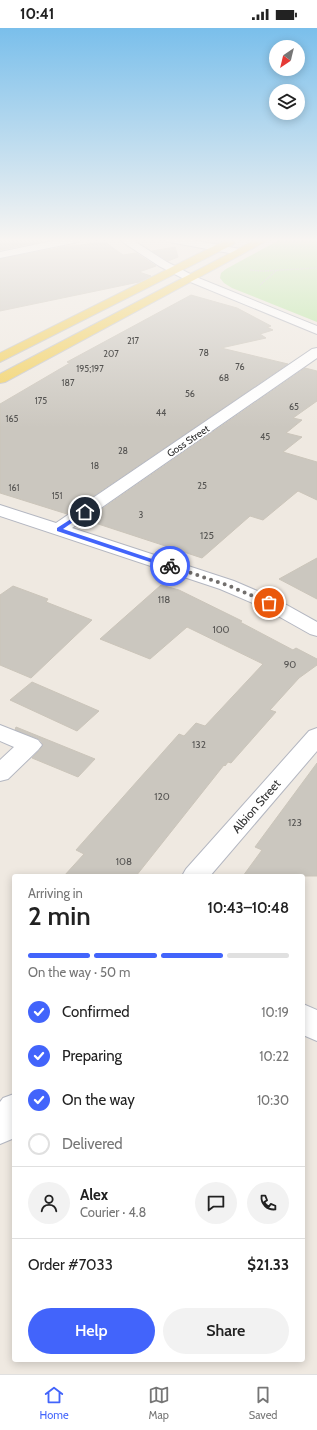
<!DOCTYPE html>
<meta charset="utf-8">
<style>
:root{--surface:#fff;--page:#f2f2f2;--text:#222;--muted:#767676;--line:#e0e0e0;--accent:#4264fb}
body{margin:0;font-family:Cabin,sans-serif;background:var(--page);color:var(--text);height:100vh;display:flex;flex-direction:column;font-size:15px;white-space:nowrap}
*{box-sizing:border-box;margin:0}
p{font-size:13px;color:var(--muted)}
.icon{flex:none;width:22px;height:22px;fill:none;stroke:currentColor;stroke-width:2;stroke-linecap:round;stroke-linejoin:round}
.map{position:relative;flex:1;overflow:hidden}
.side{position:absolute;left:12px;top:846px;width:293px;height:488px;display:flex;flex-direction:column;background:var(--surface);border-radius:4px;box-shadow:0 2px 10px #0003}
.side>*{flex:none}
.needle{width:26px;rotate:215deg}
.tools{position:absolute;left:269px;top:12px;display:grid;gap:8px}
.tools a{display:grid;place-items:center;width:36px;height:36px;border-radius:50%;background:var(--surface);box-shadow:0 2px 10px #0003;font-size:20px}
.pin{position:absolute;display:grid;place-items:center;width:34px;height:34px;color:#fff;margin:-17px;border:2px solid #fff;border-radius:50%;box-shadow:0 1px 4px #0007}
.courier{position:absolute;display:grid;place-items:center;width:40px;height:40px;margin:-20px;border:3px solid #4264fb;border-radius:50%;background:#fff;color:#222;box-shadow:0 1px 5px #0007}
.overview em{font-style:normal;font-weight:600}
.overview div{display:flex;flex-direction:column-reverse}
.overview{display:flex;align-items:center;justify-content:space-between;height:68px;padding:0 16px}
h1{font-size:26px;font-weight:600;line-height:30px}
.bar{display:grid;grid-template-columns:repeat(4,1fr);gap:6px 4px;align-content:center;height:48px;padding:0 16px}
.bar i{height:5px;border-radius:3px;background:var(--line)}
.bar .selected{background:var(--accent)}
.bar p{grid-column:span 4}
.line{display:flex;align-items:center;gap:10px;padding:0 16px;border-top:1px solid var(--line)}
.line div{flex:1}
.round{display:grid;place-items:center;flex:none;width:42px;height:42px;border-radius:21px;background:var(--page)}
ol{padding:0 16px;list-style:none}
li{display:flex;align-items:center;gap:12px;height:44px}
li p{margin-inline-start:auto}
li .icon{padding:4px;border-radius:50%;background:var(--accent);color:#fff;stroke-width:4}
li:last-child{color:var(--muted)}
li i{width:22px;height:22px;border:2px solid var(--line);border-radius:50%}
.action{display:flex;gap:8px;margin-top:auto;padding:8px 16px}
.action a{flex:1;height:46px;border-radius:24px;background:var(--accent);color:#fff;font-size:16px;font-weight:600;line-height:46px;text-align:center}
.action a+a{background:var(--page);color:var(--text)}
.status{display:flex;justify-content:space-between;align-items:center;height:28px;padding:0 20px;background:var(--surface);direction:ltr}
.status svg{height:11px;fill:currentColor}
.tab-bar{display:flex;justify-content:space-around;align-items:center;height:56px;border-top:1px solid var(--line);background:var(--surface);font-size:11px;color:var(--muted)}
.tab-bar a{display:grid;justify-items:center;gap:2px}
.tab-bar .selected{color:var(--accent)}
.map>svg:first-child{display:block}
.green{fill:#b6e59e}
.building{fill:#cbc7bf;stroke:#cbc5ba}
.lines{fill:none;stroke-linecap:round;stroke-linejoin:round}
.minor-casing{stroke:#b4b7c1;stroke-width:2}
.tertiary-casing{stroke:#b4b7c1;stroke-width:2}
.primary-casing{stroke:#c9c9c9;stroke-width:2}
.path{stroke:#c9c9c9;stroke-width:1.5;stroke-dasharray:1.5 1;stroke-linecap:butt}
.minor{fill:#fff;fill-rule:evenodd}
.tertiary{fill:#fff;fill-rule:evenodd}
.primary{fill:#f2d163;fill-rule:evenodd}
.route{fill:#4264fb}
.done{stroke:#726f6d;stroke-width:4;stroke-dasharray:0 7.2}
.labels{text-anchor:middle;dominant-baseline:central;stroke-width:3.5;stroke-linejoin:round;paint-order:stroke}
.far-number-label{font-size:9px;fill:#555452}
.far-street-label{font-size:10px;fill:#2e2e2e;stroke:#fff}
.number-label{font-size:10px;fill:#555452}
.street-label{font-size:12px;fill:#2e2e2e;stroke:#fff}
</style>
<div class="status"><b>10:41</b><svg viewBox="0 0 49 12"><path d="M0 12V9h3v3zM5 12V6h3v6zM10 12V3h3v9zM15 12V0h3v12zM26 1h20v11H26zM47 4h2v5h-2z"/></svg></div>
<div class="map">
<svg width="317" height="1346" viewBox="0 0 317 1346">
<rect width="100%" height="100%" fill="#efe9e1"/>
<path class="green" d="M281,211H317V294L232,260L224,255L220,250L221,245L226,241Z"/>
<path class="building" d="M0,211H42L44,213L0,222Z
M105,214L123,227L136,225L156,238L139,244L151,248L139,254L0,283V231L63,219Z
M175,219L178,229L168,233L152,223Z
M191,267L237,280L271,298L267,299L273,302L260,306L266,310L221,320L288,336L67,486L0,465V376L70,335L67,334Z
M305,340L317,343V373L293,390L302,392L286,405L302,409L283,424L317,434V472L298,463L263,492L250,488L202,530L86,492Z
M317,530V571L279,551Z
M161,557L179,562L242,593L240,594L293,622L296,620L317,631V637L299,650L270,682L276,684L231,735L228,734L225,738L224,737L136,848H64L84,826L76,822L179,706L184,708L196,695L205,698L263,636L187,599L150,631L100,611Z
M13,558L48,571L46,574L92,592L31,650L0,637V567Z
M32,654L99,683L77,703L10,672Z
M16,699L95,731L78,749L32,730L39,723L43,716L39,711L15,702Z
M317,735V848H243L262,822L255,819Z"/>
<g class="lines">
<g class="minor-casing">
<path id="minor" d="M62,211H83L78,214L0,230V224Z
M317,320V330L72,500L234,553L276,571L317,594V608L310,606L262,579L220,561L0,488V477L56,495L312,321Z
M0,697L38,712L42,717L38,722L8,751L0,753V732L14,719L0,713Z
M317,700V723L210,848H182L186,841L309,703Z
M303,976L317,982V1013L303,1007Z
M14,1066V1108L12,1111L0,1116V1074L3,1070Z"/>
</g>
<g class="tertiary-casing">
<path id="tertiary" d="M118,211H131L167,234L196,249L317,298V306L188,253L159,238Z
M164,211H187L240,221L245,224L240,227L169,214Z"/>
</g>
<g class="primary-casing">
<path id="primary" d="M232,211L235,214L234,216L0,334V325L226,212Z
M257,211H270L5,354L0,355V346Z"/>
</g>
<path class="path" d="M250,242L263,243L317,240
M260,257L277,242"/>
<use href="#minor" class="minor"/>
<use href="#tertiary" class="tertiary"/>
<use href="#primary" class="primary"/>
</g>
<linearGradient id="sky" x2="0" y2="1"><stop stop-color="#7abfeb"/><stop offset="0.53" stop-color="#f8f5f2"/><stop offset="1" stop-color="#f8f5f2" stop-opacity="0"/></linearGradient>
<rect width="317" height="400" fill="url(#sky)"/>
<path class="route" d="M85,482L87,484L86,485L63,501L173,538L168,540L57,503V500Z"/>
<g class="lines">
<path class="done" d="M170,538L227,557L269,575"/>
</g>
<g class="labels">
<g class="far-number-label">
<text x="133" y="312">217</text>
<text x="204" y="324">78</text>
<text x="111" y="325">207</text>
<text x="240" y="338">76</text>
<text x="90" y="340">195;197</text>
<text x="224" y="349">68</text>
<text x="68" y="354">187</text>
<text x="190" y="365">56</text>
<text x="41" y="372">175</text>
<text x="294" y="378">65</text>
<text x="161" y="384">44</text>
<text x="12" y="390">165</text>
<text x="265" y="408">45</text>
<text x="123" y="422">28</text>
<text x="95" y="437">18</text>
<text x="202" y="457">25</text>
<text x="14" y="459">161</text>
<text x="57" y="467">151</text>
<text x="141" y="486">3</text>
</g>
<g class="far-street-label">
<text transform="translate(188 413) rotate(-34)">Goss Street</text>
</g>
<g class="number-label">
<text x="207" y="507">125</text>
<text x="164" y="571">118</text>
<text x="221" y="601">100</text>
<text x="290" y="636">90</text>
<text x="199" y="716">132</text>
<text x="162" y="768">120</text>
<text x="295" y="794">123</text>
<text x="124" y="833">108</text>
</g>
<g class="street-label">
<text transform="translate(256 778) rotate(-49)">Albion Street</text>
</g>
</g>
</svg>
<div class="tools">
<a><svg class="needle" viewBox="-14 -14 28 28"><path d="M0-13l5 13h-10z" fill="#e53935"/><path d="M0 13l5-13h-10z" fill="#767676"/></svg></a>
<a><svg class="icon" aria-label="layers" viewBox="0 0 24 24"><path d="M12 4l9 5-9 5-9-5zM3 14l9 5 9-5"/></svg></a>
</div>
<div class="pin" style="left:269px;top:575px;background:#ea580c"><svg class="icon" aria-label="bag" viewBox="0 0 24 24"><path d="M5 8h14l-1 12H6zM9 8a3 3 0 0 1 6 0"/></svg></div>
<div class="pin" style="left:85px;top:484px;background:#1f2937"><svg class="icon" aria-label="home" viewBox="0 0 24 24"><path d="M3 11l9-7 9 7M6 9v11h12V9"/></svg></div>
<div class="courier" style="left:170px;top:538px"><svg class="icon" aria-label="bike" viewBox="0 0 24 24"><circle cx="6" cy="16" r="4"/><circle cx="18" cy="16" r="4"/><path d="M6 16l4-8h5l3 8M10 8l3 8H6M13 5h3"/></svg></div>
<section class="side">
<div class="overview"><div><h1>2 min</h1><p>Arriving in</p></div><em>10:43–10:48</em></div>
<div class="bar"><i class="selected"></i><i class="selected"></i><i class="selected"></i><i></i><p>On the way · 50 m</p></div>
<ol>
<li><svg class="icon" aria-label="check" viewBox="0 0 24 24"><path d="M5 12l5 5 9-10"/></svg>Confirmed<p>10:19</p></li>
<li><svg class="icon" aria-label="check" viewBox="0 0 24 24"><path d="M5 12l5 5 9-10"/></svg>Preparing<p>10:22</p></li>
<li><svg class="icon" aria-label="check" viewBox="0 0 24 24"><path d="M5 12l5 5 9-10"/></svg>On the way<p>10:30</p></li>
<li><i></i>Delivered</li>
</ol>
<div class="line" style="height:72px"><a class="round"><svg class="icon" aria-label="person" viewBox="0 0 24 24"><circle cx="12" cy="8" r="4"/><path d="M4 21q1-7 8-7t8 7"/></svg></a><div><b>Alex</b><p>Courier · 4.8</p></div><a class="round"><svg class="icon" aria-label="chat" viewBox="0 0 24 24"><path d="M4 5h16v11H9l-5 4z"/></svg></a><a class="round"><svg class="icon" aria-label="phone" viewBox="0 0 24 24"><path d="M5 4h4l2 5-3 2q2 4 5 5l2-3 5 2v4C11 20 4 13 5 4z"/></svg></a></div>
<div class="line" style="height:52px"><div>Order #7033</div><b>$21.33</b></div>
<div class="action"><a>Help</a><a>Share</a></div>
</section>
</div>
<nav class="tab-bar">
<a class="selected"><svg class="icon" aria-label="home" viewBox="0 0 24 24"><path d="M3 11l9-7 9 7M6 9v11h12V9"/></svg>Home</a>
<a><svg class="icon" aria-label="map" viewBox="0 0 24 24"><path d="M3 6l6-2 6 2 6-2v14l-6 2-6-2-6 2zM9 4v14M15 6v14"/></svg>Map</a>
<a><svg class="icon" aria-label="saved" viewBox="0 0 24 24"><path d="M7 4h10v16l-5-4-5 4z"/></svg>Saved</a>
</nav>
